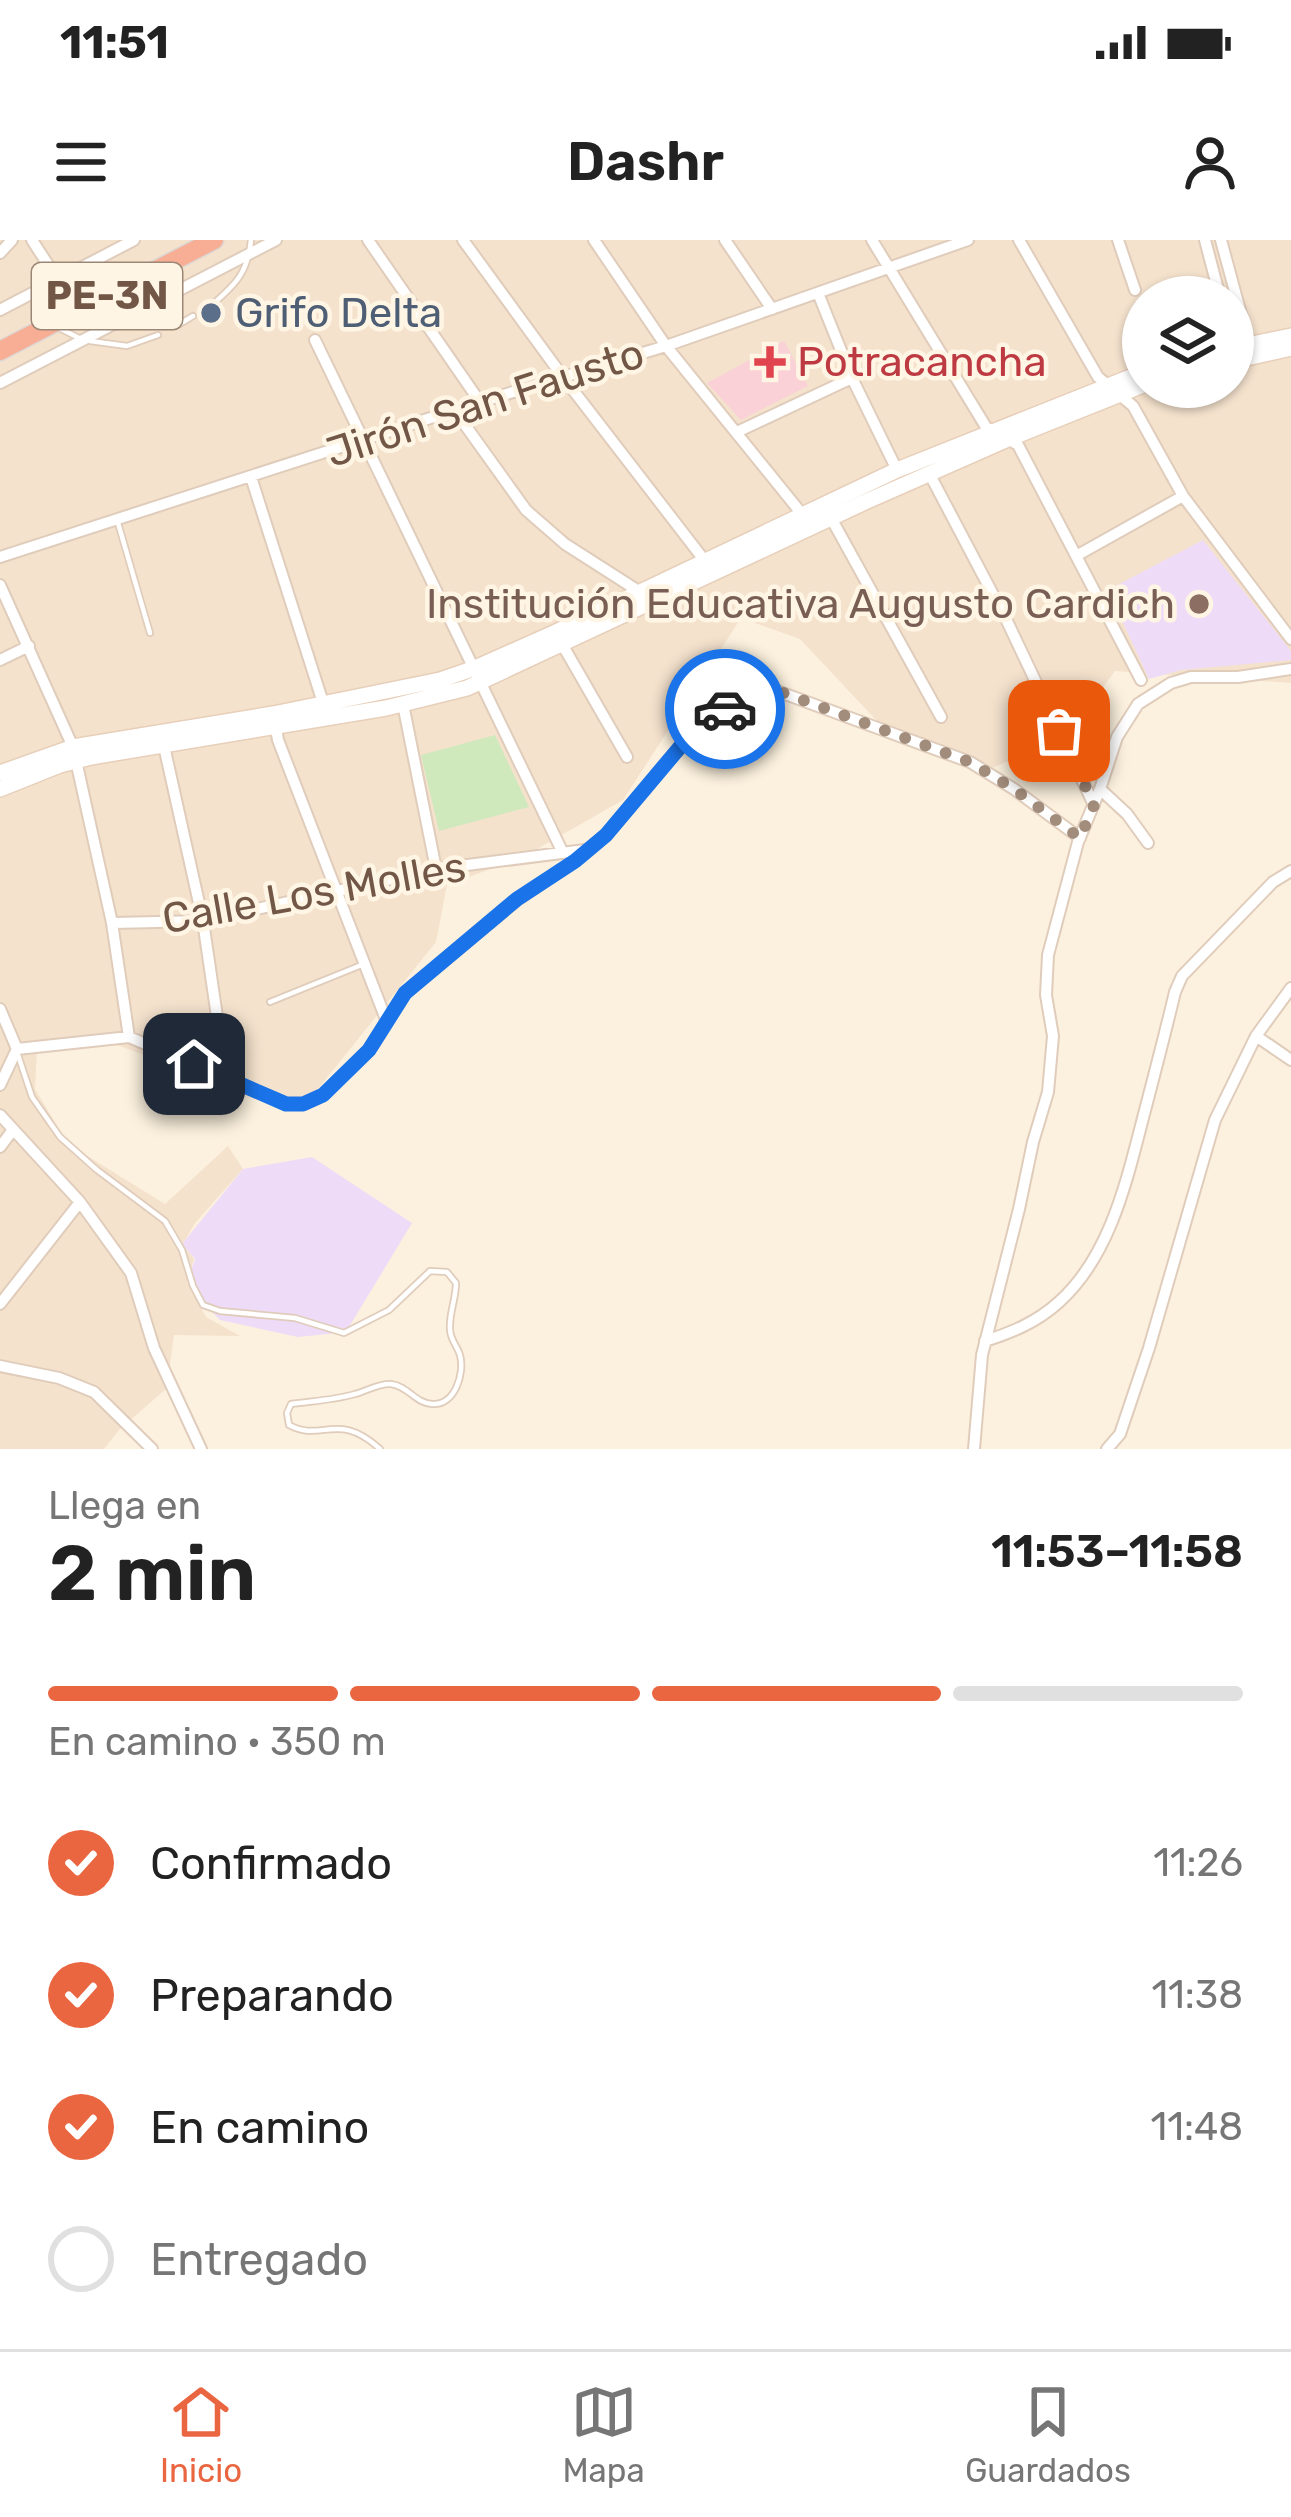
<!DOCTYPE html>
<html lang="es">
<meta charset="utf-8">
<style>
:root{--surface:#fff;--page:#f2f2f2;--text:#222;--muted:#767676;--line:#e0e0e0;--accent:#e96641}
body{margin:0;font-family:Rubik,sans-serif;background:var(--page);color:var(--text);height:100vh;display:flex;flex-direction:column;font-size:45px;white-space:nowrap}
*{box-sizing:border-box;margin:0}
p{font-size:39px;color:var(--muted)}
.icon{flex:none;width:66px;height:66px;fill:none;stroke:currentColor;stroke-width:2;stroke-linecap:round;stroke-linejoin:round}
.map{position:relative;height:1209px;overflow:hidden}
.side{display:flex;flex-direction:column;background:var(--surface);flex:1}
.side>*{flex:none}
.buttons{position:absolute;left:1122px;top:36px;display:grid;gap:24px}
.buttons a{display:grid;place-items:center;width:132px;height:132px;border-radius:50%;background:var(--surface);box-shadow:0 3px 9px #0004;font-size:60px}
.pin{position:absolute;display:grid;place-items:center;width:102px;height:102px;color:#fff;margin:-51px;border-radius:24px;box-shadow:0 6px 18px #0006}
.courier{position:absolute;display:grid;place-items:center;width:120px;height:120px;margin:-60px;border:9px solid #1a73e8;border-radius:50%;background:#fff;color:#222;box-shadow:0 3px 15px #0007}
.headline em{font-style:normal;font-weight:600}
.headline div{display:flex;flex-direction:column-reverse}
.headline{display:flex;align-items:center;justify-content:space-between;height:204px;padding:0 48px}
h1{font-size:78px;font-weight:600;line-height:90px}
.bar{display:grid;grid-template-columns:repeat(4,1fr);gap:18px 12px;align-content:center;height:144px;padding:0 48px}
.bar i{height:15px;border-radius:9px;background:var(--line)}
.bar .current{background:var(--accent)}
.bar p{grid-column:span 4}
ol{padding:0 48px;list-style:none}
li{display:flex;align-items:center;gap:36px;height:132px}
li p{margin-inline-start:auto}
li .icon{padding:12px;border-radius:50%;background:var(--accent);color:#fff;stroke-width:4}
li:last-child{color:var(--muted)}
li i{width:66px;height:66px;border:6px solid var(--line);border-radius:50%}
.status{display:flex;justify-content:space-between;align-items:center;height:84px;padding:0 60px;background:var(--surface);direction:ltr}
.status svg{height:33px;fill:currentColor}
header{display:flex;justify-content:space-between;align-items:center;height:156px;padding:0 48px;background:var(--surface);font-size:54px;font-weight:600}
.tabs{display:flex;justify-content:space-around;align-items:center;height:168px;border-top:3px solid var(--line);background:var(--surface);font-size:33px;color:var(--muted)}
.tabs a{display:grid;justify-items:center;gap:6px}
.tabs .current{color:var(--accent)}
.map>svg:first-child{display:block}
.residential{fill:#f4e2cd;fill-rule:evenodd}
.education{fill:#eedbf8}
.medical{fill:#fad1d6}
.green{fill:#cfe9bd}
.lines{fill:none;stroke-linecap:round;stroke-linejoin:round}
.lane-casing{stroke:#e0ccbb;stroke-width:8}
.street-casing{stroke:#e0ccbb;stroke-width:14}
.secondary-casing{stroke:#e7cfba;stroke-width:18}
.highway-casing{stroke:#ddd6d3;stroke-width:21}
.lane{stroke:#fff;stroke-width:4.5}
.street{stroke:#fff;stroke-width:10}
.secondary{stroke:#fff;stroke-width:15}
.highway{stroke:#f8ae94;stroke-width:18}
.done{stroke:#a28c7b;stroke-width:12;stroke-dasharray:0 21.6}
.route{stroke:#1a73e8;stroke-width:15}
.service-dot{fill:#5c6f8a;stroke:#fff5e4;stroke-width:4.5}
.health-dot{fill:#e0444e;stroke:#fff5e4;stroke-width:4.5}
.education-dot{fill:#8d6e63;stroke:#fff5e4;stroke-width:4.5}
.labels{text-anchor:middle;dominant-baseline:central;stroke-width:9;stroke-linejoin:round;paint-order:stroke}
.shield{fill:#fff5e4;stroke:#9c8675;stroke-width:3}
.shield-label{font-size:39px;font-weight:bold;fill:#725646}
.service-label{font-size:42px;fill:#4e5e75;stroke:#fff5e4;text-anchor:start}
.health-label{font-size:42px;fill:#be3a42;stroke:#fff5e4;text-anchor:start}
.street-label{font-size:42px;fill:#725646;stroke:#fff5e4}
.education-label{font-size:42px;fill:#785e54;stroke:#fff5e4;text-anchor:end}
</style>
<div class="status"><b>11:51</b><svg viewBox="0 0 49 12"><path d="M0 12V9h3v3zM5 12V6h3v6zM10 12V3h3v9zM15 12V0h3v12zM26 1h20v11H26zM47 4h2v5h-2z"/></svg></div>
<header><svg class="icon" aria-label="menu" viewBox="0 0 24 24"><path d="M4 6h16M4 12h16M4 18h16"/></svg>Dashr<svg class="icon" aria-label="person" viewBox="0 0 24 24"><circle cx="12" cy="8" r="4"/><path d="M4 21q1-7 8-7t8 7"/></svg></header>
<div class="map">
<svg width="1291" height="1209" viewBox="0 0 1291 1209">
<rect width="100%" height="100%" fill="#fcf1de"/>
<path class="residential" d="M0,0H1291V443L1115,431L1067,496L992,528L891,496L800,399L741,378L623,560L523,617L447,645L436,702L309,860L242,851L106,801L37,811L35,849L68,904L165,964L228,906L243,929L195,983L183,1004L194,1019L187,1042L206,1077L240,1096L174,1095L167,1148L119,1190L104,1209H0ZM1143,57H1233V147H1143Z"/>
<path class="education" d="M1203,300L1291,411V420L1181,430L1149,439L1108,350Z
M312,917L412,983L346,1092L298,1097L220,1080L205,1065L189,1036L195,1019L182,1004L243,929Z"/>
<path class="medical" d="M784,101L808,146L741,180L707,143Z"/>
<path class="green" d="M495,495L529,567L439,591L421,515Z"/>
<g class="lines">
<g class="lane-casing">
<path id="lane" d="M213,64C236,44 248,32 251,0
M178,85L193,76
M57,87L79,98
M90,101L127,106L158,95
M118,283L150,393
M270,762L364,724
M18,815L32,857L60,897L97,930L165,981L182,1010L193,1046L203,1065L220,1071L295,1078L344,1093L389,1070L430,1031L447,1032L456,1043C456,1059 449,1073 450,1089C450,1100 457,1105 460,1115C465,1133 455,1166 432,1164C415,1163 408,1146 391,1144C379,1143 367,1151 355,1154C335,1160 312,1161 291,1164L287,1173L289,1185C322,1203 337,1170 380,1209"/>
</g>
<g class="street-casing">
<path id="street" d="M32,0L78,71
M368,0L480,162
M463,0L563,137L708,325
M594,0L666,106L806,279
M725,0L772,69
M872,0L986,187L1018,205L1141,440
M1019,0L1098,137L1133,166L1183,256L1291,399
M1118,0L1135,50
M1205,0L1220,57
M1221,0L1250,107
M0,13L12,0
M818,53L852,138L897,230
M0,70L134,0
M315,100L563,613
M0,143L276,0
M455,171L526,270L565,304L640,352
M737,192L852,138
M929,233L1007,381L1094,565
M251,237L325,469
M831,278L941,477
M1076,316L1183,256
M0,317L480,162L666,106L968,0
M0,345L73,507L112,683L129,797
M562,404L627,517
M0,420L29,406
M403,464L436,629
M276,488L278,500L387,782
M164,506L203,681L226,838
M1100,549L1127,574L1148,603
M112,683L203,681L436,629L585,610
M1291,748L1256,796L1291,820
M0,769L17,809
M17,809L129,797L286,864H303L323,855L369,810L405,753L517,660L575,621L606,595L696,488L753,450L777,451L970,522L1014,549L1080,598
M0,845L17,809
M0,875L80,962L131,1033L154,1108L201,1209
M0,907L12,891
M0,1064L80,962
M985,1101C1013,1092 1037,1082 1059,1062C1110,1016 1126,943 1143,878C1154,836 1165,794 1175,752L1182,736L1273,642L1291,631
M0,1126L59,1138L94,1152L152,1209
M974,1209L982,1115L1019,969L1033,902L1048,852L1053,796L1046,755L1048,715L1078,602L1100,549L1117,497L1138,464L1171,443L1191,437H1238L1291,429
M1107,1209L1120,1194L1149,1108L1215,880L1256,796"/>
</g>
<g class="secondary-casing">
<path id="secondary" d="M1233,108L1291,96
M1233,121L1291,108
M0,533L73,507L273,474L440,440L475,428L556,392L897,230L1143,132
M0,549L60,525L91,517L386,468L467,448L865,262L1008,199L1143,145"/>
</g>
<g class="highway-casing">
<path id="highway" d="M0,111L214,0"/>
</g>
<use href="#lane" class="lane"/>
<use href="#street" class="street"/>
<use href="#secondary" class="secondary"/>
<use href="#highway" class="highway"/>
</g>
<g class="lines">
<path class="done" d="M725,469L753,450L778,451L970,522L1014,549L1080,598L1094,565L1059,491"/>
<path class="route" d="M194,824L286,864H303L323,855L369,810L405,753L517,659L575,621L606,595L696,488L725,469"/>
</g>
<circle class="service-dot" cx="211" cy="73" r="12"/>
<path class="health-dot" d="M764 104h12v12h12v12h-12v12h-12v-12h-12v-12h12z"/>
<circle class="education-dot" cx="1199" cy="364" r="12"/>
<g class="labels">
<rect class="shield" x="32" y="23" width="150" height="66" rx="9"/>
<g class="shield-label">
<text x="107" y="56">PE-3N</text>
</g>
<g class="service-label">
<text x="235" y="73">Grifo Delta</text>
</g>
<g class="health-label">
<text x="797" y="122">Potracancha</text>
</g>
<g class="street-label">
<text transform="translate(485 163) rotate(-18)">Jirón San Fausto</text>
<text transform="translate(314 653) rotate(-10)">Calle Los Molles</text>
</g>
<g class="education-label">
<text x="1175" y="364">Institución Educativa Augusto Cardich</text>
</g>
</g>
</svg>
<div class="buttons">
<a><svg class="icon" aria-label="layers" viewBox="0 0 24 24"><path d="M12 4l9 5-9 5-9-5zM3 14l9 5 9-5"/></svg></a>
</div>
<div class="pin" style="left:1059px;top:491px;background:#ea580c"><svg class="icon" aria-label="bag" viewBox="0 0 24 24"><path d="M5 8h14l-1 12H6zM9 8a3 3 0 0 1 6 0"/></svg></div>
<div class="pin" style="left:194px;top:824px;background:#1f2937"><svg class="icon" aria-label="home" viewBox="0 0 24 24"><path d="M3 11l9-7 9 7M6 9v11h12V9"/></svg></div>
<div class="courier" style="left:725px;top:469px"><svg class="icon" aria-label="car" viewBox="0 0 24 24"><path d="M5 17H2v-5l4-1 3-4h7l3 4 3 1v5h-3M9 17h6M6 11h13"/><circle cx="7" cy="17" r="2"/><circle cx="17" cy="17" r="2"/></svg></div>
</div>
<section class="side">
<div class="headline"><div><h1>2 min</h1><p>Llega en</p></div><em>11:53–11:58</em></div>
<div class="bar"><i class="current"></i><i class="current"></i><i class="current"></i><i></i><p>En camino · 350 m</p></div>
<ol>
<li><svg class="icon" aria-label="check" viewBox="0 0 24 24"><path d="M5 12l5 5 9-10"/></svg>Confirmado<p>11:26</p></li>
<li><svg class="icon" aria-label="check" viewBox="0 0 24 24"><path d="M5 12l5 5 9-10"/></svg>Preparando<p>11:38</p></li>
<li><svg class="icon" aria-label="check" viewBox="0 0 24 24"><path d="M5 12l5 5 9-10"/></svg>En camino<p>11:48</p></li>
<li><i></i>Entregado</li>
</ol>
</section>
<nav class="tabs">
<a class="current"><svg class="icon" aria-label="home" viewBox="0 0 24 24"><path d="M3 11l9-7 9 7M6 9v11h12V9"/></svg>Inicio</a>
<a><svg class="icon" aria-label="map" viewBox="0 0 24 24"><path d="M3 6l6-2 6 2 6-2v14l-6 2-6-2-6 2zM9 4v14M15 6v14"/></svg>Mapa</a>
<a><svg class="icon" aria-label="saved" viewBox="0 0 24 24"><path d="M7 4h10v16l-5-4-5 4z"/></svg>Guardados</a>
</nav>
